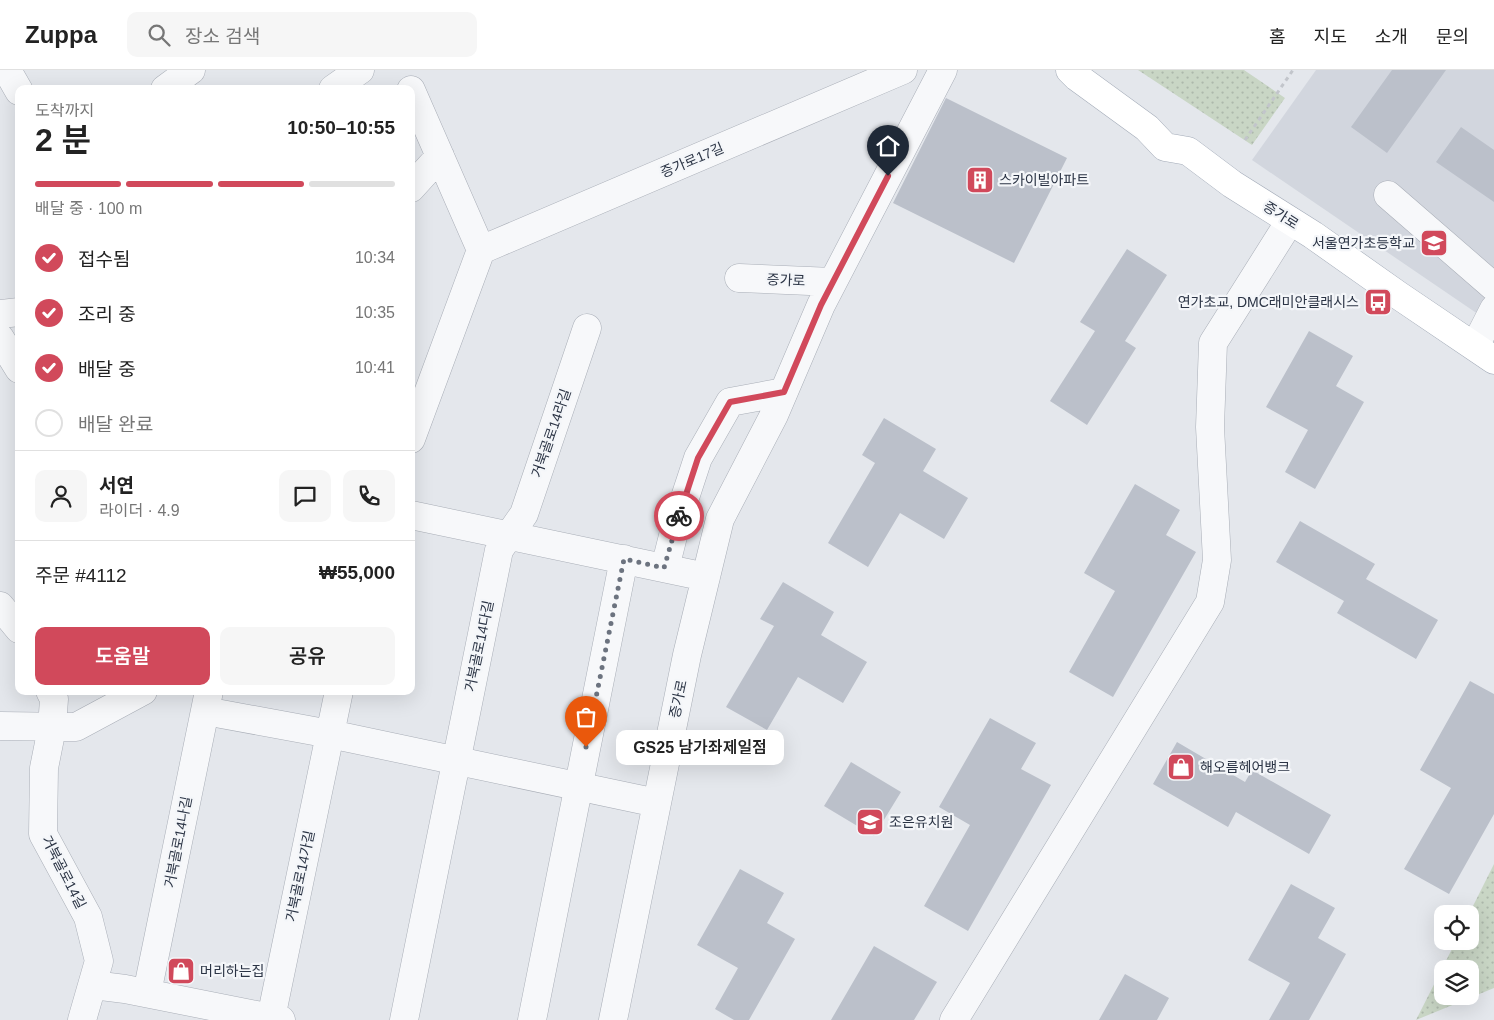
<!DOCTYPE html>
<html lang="ko">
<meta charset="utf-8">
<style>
:root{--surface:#fff;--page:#f6f6f6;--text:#222;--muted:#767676;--line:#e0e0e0;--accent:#d1495b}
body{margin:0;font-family:Arial,"Noto Sans KR",sans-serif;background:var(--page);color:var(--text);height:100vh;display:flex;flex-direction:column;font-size:19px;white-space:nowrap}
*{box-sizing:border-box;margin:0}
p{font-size:16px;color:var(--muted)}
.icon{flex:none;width:28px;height:28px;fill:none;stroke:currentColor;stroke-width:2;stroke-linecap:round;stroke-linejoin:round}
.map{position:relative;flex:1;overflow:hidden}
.sheet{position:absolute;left:15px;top:15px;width:400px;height:610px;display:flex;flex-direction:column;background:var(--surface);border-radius:10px;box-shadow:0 5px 20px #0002}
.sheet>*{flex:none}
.fabs{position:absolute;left:1434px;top:835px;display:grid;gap:10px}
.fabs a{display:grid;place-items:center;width:45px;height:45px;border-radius:10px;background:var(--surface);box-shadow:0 5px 20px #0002;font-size:25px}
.pin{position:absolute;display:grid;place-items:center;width:42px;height:42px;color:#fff;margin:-51px -21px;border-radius:50% 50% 50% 0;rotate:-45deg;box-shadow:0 0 5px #0007}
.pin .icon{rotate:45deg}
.courier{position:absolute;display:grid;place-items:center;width:50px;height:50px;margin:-25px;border:4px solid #d1495b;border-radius:50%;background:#fff;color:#222;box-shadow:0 1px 6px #0007}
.bubble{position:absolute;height:35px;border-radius:10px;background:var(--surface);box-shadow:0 5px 20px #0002;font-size:16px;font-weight:600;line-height:35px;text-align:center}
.head em{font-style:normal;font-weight:600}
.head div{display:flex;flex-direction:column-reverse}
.head{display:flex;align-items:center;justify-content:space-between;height:85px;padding:0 20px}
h1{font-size:32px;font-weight:600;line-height:38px}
.bar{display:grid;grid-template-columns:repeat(4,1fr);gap:8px 5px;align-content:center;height:60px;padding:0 20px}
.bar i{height:6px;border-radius:4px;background:var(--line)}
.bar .selected{background:var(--accent)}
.bar p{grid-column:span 4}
.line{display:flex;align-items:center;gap:12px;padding:0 20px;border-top:1px solid var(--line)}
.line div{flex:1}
.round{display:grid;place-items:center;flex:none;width:52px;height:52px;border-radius:10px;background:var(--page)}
ol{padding:0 20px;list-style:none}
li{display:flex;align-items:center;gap:15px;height:55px}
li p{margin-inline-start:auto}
li .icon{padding:5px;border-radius:50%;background:var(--accent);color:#fff;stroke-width:4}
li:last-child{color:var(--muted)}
li i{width:28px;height:28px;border:2px solid var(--line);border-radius:50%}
.action{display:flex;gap:10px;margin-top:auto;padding:10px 20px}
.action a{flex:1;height:58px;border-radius:10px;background:var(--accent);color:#fff;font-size:20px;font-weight:600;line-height:58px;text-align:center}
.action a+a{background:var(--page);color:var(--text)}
header{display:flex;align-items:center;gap:30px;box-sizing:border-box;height:70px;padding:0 25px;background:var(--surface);border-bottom:1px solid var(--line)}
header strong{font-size:24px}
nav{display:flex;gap:28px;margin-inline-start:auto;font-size:18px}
.search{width:350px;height:45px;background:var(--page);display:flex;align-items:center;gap:12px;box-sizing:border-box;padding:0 18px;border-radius:10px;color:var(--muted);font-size:19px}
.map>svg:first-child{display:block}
.built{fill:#d2d6de}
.grass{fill:url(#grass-dots);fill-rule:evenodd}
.building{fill:#bbc0ca}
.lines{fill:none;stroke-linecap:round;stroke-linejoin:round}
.minor-casing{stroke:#a9aeb7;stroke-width:29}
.major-casing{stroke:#a3abb8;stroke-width:29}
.path{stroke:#c2c5cb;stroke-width:3;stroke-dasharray:4 4;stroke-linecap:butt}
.minor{stroke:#f7f8fa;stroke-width:28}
.major{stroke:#fff;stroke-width:28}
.done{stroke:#6c737f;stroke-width:5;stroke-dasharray:0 9}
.route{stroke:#d1495b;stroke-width:6}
.labels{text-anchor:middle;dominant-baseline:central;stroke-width:4.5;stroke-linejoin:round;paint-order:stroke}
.street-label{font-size:14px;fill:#2b3445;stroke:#f4f6f9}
.poi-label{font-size:14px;fill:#2b3445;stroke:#f4f6f9;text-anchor:start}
</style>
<header>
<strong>Zuppa</strong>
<div class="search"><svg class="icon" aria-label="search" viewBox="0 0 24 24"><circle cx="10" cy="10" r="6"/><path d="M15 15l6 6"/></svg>장소 검색</div>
<nav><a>홈</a><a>지도</a><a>소개</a><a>문의</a></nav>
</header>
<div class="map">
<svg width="1494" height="950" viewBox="0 0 1494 950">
<defs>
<pattern id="grass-dots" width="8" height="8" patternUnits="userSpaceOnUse" patternTransform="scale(1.25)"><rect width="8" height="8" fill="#c9d6c5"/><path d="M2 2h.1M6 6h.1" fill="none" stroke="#adb8ab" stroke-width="1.8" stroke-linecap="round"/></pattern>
</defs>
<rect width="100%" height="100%" fill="#e4e7ec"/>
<path class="built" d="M1316,0H1494V255L1252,90Z"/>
<path class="grass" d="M1138,0H1244L1285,28L1252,75Z
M1494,794V918L1416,950L1456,871H1470L1469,844ZM1442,899H1470V926H1442Z"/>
<path class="building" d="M1392,0H1446L1387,83L1351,57Z
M946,28L1067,88L1014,193L893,133Z
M1461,57L1494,80V132L1436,92Z
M1127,179L1167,205L1125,271L1136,278L1087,355L1050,331L1095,261L1080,252Z
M1309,261L1353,286L1336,316L1364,332L1315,419L1285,402L1308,360L1266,337Z
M884,348L936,379L923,401L968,428L944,469L900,443L868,497L828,473L875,393L862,385Z
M1135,414L1180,440L1166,465L1196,482L1113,627L1069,602L1115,521L1084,503Z
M1300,451L1375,494L1366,509L1438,550L1416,589L1337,543L1344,531L1276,492Z
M783,512L834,542L821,565L867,592L843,633L798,607L767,660L726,637L774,556L760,549Z
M1470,611L1494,624V744L1449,824L1404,799L1451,718L1420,700Z
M990,648L1036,673L1021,699L1051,715L968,861L924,836L970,755L939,737Z
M1177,672L1245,712L1252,700L1331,745L1309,784L1236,742L1228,757L1153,714Z
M851,692L901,722L874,766L824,736Z
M740,799L784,823L767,853L795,869L749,950H734L715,939L738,898L697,875Z
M1291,814L1335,838L1318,868L1346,884L1309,950H1269L1290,913L1248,890Z
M874,876L937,912L914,950H831Z
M1125,904L1169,928L1157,950H1099Z"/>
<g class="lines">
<g class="minor-casing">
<path id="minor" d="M7,0L19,21
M165,19L191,0
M333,19L360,0
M411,20L481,180L903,0
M411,118L440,86
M1388,125L1494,217
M739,208L833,212
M0,244L19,242
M0,268L19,299
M1475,276L1494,239
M411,369L481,180
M411,445L706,507
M665,498L675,458L698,388L730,332L784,322
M0,536L19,559
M50,621L54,629L52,658L44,698L43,764L88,847L99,891L82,950
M205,641L330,664L657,733
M0,656L76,657L143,621
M93,915L125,919L281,950
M147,923L209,621
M271,948L339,621
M404,950L499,480L524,444L587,258
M532,950L624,489
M613,950L687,585L720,449L774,345L821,235L943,0
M954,950L1210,532L1217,490L1210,357L1213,273L1290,151"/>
</g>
<g class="major-casing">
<path id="major" d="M1070,0L1077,7L1147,58L1165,77L1188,81L1232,114L1313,165L1398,225L1494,290"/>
</g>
<path class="path" d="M1245,70L1293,0"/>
<use href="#minor" class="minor"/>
<use href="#major" class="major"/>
</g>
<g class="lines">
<path class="done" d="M586,677L624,489L664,498L679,446"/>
<path class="route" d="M679,446L698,388L730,332L784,322L821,235L888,106"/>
</g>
<defs>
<g id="building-square" transform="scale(1.4375)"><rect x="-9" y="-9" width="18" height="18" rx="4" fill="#d1495b" stroke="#f4f6f9"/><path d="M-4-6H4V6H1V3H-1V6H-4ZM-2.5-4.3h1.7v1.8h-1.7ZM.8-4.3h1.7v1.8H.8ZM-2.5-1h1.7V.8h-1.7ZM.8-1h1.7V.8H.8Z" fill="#fff"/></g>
<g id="school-square" transform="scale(1.4375)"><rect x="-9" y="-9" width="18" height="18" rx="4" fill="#d1495b" stroke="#f4f6f9"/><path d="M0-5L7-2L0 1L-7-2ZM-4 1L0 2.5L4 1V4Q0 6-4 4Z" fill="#fff"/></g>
<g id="bus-square" transform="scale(1.4375)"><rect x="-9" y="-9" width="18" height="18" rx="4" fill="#d1495b" stroke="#f4f6f9"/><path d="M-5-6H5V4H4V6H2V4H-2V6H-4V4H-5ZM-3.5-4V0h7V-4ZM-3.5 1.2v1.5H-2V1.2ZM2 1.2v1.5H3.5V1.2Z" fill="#fff"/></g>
<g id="shop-square" transform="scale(1.4375)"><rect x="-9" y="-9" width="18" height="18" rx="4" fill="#d1495b" stroke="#f4f6f9"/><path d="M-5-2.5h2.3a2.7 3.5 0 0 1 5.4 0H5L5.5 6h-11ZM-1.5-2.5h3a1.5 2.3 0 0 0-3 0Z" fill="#fff"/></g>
</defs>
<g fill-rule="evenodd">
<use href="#building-square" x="980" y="110"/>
<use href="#school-square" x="1434" y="173"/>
<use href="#bus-square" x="1378" y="232"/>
<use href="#shop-square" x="1181" y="697"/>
<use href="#school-square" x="870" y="752"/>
<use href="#shop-square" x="181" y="901"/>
</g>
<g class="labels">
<g class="street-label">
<text transform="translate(692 90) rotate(-23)">증가로17길</text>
<text transform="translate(1281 145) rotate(32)">증가로</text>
<text transform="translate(786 210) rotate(2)">증가로</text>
<text transform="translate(551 363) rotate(-71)">거북골로14라길</text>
<text transform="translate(479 576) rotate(-78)">거북골로14다길</text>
<text transform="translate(678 629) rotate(-78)">증가로</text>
<text transform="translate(178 772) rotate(-79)">거북골로14나길</text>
<text transform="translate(64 802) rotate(63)">거북골로14길</text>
<text transform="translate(300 806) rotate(-78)">거북골로14가길</text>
</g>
<g class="poi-label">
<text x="999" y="110">스카이빌아파트</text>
<text x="1415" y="173" text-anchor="end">서울연가초등학교</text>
<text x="1359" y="232" text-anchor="end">연가초교, DMC래미안클래시스</text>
<text x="1200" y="697">해오름헤어뱅크</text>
<text x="889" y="752">조은유치원</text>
<text x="200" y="901">머리하는집</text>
</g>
</g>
</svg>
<div class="fabs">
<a><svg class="icon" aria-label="locate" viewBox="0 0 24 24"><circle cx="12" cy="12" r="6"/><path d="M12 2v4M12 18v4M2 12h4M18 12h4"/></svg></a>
<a><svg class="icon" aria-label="layers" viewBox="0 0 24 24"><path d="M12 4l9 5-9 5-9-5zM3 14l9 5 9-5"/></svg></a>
</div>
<div class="pin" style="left:586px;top:677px;background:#ea580c"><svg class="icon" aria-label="bag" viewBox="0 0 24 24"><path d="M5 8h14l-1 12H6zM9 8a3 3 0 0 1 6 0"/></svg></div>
<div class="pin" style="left:888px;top:106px;background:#1f2937"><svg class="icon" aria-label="home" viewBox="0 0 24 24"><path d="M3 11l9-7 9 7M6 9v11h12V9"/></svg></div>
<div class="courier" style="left:679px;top:446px"><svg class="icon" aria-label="bike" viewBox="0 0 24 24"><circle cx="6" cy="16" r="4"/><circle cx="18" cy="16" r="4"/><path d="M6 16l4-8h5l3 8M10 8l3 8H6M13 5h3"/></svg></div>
<div class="bubble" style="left:616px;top:660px;width:168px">GS25 남가좌제일점</div>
<section class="sheet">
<div class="head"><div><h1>2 분</h1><p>도착까지</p></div><em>10:50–10:55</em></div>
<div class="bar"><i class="selected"></i><i class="selected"></i><i class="selected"></i><i></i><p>배달 중 · 100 m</p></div>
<ol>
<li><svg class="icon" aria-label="check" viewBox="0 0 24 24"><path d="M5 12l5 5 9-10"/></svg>접수됨<p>10:34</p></li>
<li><svg class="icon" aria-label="check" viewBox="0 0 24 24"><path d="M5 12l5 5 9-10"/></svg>조리 중<p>10:35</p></li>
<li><svg class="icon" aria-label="check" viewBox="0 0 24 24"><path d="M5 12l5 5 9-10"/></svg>배달 중<p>10:41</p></li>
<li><i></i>배달 완료</li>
</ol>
<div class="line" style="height:90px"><a class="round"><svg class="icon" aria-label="person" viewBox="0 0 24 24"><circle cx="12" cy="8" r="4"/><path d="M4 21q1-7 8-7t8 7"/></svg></a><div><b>서연</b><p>라이더 · 4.9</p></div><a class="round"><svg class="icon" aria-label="chat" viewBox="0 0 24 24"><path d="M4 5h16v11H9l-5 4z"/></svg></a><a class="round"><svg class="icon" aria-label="phone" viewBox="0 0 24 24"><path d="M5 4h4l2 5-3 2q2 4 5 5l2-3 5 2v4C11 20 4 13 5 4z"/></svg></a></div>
<div class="line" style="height:65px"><div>주문 #4112</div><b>₩55,000</b></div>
<div class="action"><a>도움말</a><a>공유</a></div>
</section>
</div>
